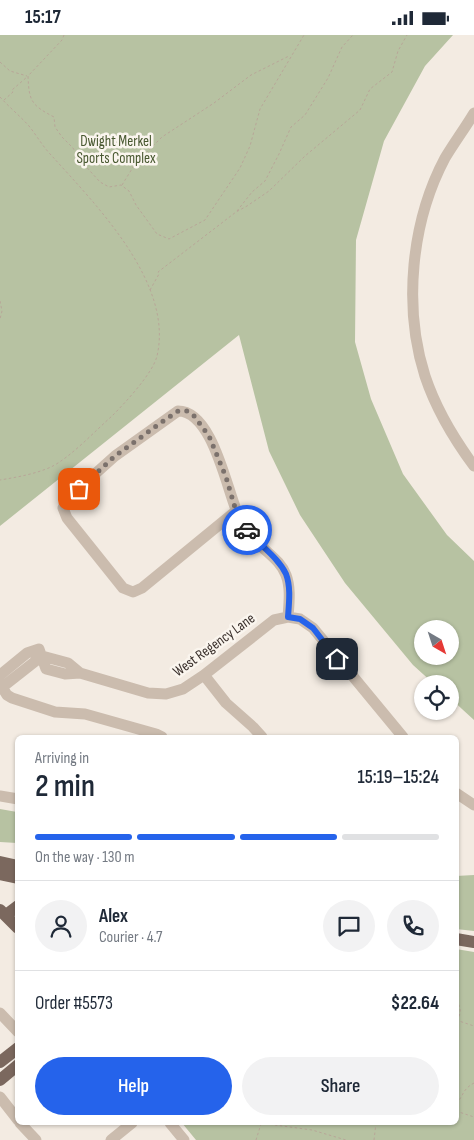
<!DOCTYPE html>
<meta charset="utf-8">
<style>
:root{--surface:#fff;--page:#f2f2f3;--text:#1f2937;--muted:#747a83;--line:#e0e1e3;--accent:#2563eb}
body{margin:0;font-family:"Sofia Sans Condensed",sans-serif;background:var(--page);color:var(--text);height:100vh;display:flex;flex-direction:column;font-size:19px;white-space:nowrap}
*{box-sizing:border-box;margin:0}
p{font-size:16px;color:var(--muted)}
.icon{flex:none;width:28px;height:28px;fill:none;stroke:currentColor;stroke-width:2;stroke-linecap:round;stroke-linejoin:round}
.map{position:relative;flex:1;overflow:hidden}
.panel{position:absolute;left:15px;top:700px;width:444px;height:390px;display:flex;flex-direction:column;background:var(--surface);border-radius:8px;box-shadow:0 1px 4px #0004}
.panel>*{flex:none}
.needle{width:32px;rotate:141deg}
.buttons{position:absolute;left:414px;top:585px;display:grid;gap:10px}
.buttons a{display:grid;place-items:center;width:45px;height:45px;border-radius:50%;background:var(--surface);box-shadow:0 1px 4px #0004;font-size:25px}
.pin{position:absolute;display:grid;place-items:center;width:42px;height:42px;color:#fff;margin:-21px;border-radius:10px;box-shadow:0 2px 8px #0006}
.courier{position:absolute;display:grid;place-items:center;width:50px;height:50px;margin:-25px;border:4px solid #2563eb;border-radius:50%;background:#fff;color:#222;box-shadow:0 1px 6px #0007}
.summary em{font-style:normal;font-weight:600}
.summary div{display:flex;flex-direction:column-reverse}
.summary{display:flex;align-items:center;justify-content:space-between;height:85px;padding:0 20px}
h1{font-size:32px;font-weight:600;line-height:38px}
.bar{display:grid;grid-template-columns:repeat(4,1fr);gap:8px 5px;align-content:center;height:60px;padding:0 20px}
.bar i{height:6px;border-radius:4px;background:var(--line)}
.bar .on{background:var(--accent)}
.bar p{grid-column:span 4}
.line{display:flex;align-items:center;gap:12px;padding:0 20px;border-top:1px solid var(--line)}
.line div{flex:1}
.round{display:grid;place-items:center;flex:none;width:52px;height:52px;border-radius:26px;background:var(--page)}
.cta{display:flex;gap:10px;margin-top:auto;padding:10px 20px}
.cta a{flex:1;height:58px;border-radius:30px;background:var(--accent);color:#fff;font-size:20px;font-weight:600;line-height:58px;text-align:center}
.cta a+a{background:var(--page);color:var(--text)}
.status{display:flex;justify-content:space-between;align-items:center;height:35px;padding:0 25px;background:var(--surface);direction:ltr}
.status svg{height:14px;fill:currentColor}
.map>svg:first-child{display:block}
.green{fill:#b7c2a2;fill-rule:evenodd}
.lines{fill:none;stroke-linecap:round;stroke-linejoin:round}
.path{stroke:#b7a698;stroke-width:1;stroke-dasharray:2.5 2.5;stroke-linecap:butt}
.minor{stroke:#cbbcae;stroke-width:11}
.major{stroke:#7b685e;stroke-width:12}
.done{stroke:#7b716c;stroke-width:5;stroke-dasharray:0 9}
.route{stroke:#2563eb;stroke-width:6}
.labels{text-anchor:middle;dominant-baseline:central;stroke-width:5;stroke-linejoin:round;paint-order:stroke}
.park-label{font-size:15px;fill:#485830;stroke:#faf5ee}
.street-label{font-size:15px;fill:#3a302c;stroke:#faf5ee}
</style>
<div class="status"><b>15:17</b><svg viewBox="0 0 49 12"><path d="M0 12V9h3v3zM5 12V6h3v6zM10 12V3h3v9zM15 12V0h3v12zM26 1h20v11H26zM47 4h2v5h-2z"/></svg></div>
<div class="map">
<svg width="474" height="1105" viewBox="0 0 474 1105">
<rect width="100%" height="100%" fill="#f3ebe2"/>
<path class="green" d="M0,0H453L425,31L384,106L356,205L355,307L371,364L403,439L447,500L474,526V685L450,663V649H434L413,630L345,548L300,480L269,416L239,300L0,491ZM422,594H450V621H422Z
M0,774L17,777V808L0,807Z
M474,840V896L456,894V841Z
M456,914L474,917V1105H196L182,1088H456Z"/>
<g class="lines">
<path class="path" d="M64,0L62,5L28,41C29,66 31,70 54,82L55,92L62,102L73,113L80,125L100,147L109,152L121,150L129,156L136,170L157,199L169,204L205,185L240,133L250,111L260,74L304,0
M0,27L10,36L27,41
M0,62C9,72 20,81 29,91C37,101 43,112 52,121C96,170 174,248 157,321C153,338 125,368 112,381C95,396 71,422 51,432C35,439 18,442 0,445
M4,65L13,57L12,55L27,42
M122,150L135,129L162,102L214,68L251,40L289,21
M237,176L252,157L265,146L279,119L291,92L305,80L328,43L342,12L353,0
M150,255L159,239L158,237L236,177L247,171L269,156L305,121L360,75L370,54L392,37L398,16L407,0
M0,266L2,276L0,284
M456,965C462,973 461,979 456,988
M456,985L474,991
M456,1068C464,1062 461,1055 474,1048
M456,1076L474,1082
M260,1088L312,1095L346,1105
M256,1105L261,1089
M374,1105L376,1088"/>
<path class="minor" d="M474,78C465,93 454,108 445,123C411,187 403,272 425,341C436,374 454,404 474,431
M236,476L142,553L133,557L123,553L67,483L63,473L67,464L115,421L178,376C212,376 226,451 237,477C242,490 251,501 261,511C270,520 281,527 286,540C291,553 289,568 288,582L300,584L313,593L403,702
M42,621L68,628L80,638
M0,640L27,618L39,614L46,634L65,639L80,638L148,658L166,659L183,654L204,640L274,585L288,582
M204,640L226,668L253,692L262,702
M0,649L7,660L12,663L55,677L85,679L156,699L162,702
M0,654L42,621
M456,758L474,770
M0,761L18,764
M0,978L18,997
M0,1062L18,1085
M20,1088L36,1105
M170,1088L184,1105
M111,1105L132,1088"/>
<path class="major" d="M0,827L18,831
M0,839L18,843
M0,875L18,893
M6,880L18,871
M456,904L474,907
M0,1027L18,1013
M0,1045L18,1030"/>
</g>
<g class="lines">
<path class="done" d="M79,454L115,421L162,387L178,376H187L194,381L209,401L226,442L236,476L247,495"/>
<path class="route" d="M247,495C259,510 278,522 286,539C291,552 289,568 288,582L300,584L313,593L337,624"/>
</g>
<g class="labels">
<g class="park-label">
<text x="116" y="106">Dwight Merkel<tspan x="116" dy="17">Sports Complex</tspan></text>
</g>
<g class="street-label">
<text transform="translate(214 610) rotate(-36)">West Regency Lane</text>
</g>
</g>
</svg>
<div class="buttons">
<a><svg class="needle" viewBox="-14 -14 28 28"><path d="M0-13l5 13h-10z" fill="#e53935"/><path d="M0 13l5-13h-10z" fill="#747a83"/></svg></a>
<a><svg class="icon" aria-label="locate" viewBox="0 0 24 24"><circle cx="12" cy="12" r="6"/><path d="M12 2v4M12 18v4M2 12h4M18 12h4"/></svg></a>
</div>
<div class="pin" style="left:79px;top:454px;background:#ea580c"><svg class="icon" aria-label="bag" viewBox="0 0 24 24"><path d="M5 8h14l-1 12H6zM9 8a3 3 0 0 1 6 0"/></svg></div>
<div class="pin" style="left:337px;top:624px;background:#1f2937"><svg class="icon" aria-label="home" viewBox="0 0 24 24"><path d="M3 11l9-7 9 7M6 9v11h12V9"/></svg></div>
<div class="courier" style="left:247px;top:495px"><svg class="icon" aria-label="car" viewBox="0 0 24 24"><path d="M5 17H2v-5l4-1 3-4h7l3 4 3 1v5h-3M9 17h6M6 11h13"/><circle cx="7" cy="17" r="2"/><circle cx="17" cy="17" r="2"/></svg></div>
<section class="panel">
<div class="summary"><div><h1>2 min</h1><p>Arriving in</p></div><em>15:19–15:24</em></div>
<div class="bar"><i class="on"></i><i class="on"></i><i class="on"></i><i></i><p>On the way · 130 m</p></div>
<div class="line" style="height:90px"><a class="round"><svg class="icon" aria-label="person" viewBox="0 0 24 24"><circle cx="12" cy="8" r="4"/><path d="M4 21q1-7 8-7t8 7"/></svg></a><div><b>Alex</b><p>Courier · 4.7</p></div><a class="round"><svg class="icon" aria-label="chat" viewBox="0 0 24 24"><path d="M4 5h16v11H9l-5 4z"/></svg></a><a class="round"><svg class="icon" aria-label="phone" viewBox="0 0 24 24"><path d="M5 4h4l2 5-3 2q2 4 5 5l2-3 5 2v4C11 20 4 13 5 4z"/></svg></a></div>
<div class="line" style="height:65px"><div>Order #5573</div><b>$22.64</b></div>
<div class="cta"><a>Help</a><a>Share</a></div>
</section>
</div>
